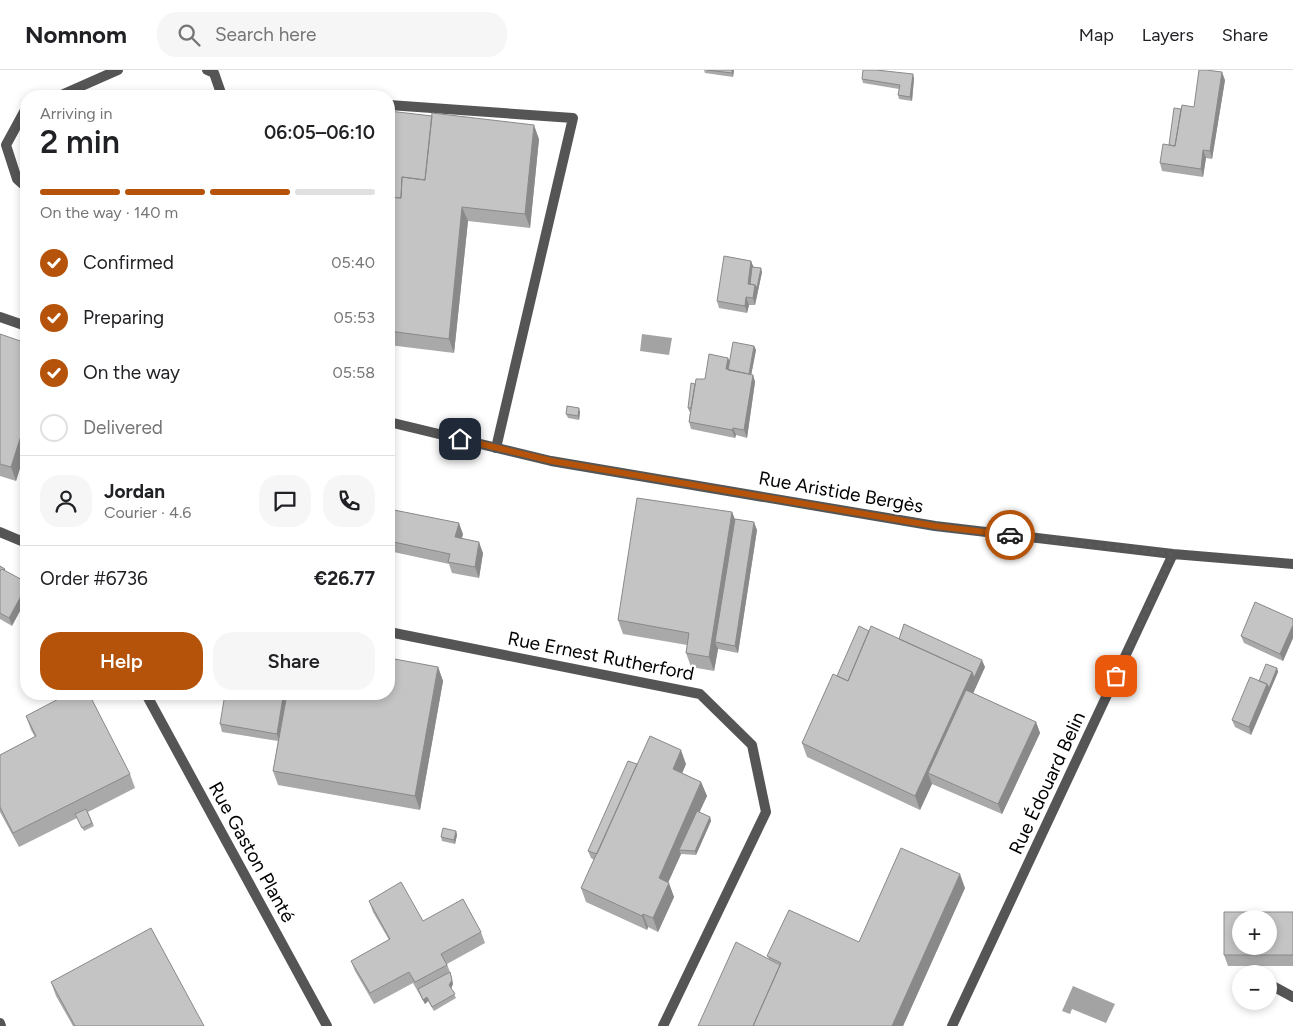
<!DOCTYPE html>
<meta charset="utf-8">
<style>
:root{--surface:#fff;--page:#f6f6f6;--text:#202124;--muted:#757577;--line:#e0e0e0;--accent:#b45309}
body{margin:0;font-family:Figtree,sans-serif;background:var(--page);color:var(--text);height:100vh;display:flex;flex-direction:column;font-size:19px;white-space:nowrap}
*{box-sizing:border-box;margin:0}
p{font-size:16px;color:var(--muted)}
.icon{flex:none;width:28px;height:28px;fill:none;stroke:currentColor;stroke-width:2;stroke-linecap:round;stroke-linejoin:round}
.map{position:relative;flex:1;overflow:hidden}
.drawer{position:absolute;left:20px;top:20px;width:375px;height:610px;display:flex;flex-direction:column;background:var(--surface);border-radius:20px;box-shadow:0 2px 8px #0003}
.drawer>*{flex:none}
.controls{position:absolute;left:1232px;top:840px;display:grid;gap:10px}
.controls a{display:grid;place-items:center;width:45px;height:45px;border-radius:50%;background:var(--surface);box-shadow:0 2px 8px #0003;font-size:25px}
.pin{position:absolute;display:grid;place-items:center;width:42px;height:42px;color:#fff;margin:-21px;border-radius:10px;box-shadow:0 2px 8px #0006}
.courier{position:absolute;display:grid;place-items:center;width:50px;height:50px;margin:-25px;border:4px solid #b45309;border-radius:50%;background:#fff;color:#222;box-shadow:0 1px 6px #0007}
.headline em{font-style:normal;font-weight:600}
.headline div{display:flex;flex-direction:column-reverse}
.headline{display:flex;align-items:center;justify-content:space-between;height:85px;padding:0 20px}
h1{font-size:32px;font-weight:600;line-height:38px}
.bar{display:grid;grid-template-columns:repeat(4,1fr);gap:8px 5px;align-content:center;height:60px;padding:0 20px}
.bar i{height:6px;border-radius:4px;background:var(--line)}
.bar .current{background:var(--accent)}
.bar p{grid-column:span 4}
.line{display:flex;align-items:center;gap:12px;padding:0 20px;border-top:1px solid var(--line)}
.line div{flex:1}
.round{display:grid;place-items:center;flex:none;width:52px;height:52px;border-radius:20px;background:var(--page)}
ol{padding:0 20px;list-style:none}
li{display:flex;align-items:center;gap:15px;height:55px}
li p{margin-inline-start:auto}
li .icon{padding:5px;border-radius:50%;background:var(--accent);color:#fff;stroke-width:4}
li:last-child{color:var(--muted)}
li i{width:28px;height:28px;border:2px solid var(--line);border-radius:50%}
.cta{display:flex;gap:10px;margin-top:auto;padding:10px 20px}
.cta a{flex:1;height:58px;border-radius:20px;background:var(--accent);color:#fff;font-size:20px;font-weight:600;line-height:58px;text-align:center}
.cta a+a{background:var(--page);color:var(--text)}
header{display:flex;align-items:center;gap:30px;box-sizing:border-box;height:70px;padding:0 25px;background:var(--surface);border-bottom:1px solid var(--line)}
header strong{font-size:24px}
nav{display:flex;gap:28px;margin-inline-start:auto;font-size:18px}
.search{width:350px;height:45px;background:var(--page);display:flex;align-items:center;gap:12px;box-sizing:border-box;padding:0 18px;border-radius:20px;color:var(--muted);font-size:19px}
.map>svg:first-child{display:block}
.water{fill:#a3a3a3}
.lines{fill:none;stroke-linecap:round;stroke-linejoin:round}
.lane{stroke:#555;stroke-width:10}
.street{stroke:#555;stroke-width:10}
.wall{fill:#a9a9a9}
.shaded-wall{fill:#898989}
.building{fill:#c4c4c4;stroke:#898989;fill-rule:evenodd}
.done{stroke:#595959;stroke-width:5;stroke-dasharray:0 9}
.route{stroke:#b45309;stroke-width:6}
.labels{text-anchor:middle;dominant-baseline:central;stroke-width:4.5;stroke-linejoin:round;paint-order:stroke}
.street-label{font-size:19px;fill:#000;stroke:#fff}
</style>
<header>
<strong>Nomnom</strong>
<div class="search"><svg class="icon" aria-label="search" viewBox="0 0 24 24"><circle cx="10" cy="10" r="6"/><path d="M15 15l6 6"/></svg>Search here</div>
<nav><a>Map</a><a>Layers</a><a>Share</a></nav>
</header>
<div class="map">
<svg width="1293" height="956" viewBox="0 0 1293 956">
<rect width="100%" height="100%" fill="#fff"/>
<path class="water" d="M642,264L672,268L669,285L640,281Z
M1073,916L1115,934L1106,953L1072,939L1070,944L1062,941Z"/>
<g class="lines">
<path class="lane" d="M207,0L214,3L222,26
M59,26L118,0
M389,35L573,48L496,378
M26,41L24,42L6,75L17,109L26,117
M1269,914L1293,927"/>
<path class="street" d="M0,247L26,256
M389,352L551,391L935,456L1173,484L1293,494
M0,462L26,473
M389,562L700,624L752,675L766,742L663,956
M146,624L327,956
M0,953L1,956
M952,956L1173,484"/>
</g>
<path class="wall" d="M704,0H734L733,7L705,3Z
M914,8L912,31L899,29L898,25L899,19L863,13L862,9Z
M1225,10L1212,89L1206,88L1203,107L1162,101L1160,93L1169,75L1181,39L1194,37Z
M389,41L539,69L530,158L468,151L454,283L389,275Z
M751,191L753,197L762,202L755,235H749L747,243L719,238L717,231Z
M0,264L26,273V379L16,411L0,406Z
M754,276L756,280L751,305H753L755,312L747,368L736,365L735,368L691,359L689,352L690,342L689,341L688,338L695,314L705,309L728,288L729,291Z
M580,342L579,350L568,348L566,344Z
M389,439L463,464L462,468L483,483L479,508L452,503L449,494L389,481Z
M732,442L735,449L757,460L738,583L718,579L714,601L691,597L686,583L687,575L623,564L618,550Z
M0,496L12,556L0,549Z
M1293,549V568L1283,591L1244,573L1241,566Z
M869,561L899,569L985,597L973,623L1036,652L1040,663L1002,744L932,714L920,740L807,687L802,673L837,606Z
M438,597L443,611L420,740L278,715L273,701L278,671L222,662L220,654L276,626Z
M1277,598L1278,602L1251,665L1235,657L1232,650L1259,611Z
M26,646L130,704L135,718L88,742L94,756L84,761L77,748L19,777L0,742V685L35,667L31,660Z
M686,694L682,703L701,712L707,726L699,742L710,747L711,751L696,785L681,784L668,812L674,827L658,862L648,857L647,860L586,832L581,818L594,790L591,788L588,781Z
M456,761L457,765L455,774L442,771L441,767Z
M965,818L903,956L769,889L767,886L859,872Z
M369,831L423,851L481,862L485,873L447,894L451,905L453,914L451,918L456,928L434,941L428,931L425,934L413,913L374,934L355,901L351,891L389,870L373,842Z
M1293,842V896H1228L1224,885Z
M51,912L204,956H73L56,926Z"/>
<path class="shaded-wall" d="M732,0H734L733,7L732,3Z
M1222,2L1225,10L1212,89L1210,81Z
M913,4L914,8L912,31L910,27Z
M534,55L539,69L530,158L525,144Z
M1203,80L1206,88L1203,107L1201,99Z
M462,137L468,151L454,283L449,269Z
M751,191L754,198L752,217L748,214Z
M761,198L762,202L755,235L753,228L755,215Z
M746,227L749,235L747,243L745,236Z
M754,276L756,280L750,311L749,308Z
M728,288L731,295L729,303L726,299Z
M753,305L755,312L747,368L744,360Z
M579,338L580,342L579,350L578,346Z
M26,350V379L16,411L11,397Z
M733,358L736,365L735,368L732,360Z
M732,442L737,456L715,572L718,579L714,601L709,587Z
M754,452L757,460L738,583L735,576Z
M459,453L463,464L459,477L455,467Z
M479,472L483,483L479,508L475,497Z
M26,517V530L12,556L9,548Z
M1293,555V568L1283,591L1280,584Z
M982,590L985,597L936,706L928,703L932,714L920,740L915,726L972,602Z
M438,597L443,611L420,740L415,726Z
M1277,598L1278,602L1251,665L1249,657L1267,614Z
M283,627L286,634L279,671L277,664Z
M1036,652L1040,663L1002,744L998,734Z
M681,680L686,694L678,713L673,699Z
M701,712L707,726L682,780H679L681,784L664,822L659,808Z
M710,747L711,751L696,785L695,781Z
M456,761L457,765L455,774L454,770Z
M960,804L965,818L903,956H892Z
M669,813L674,827L658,862L653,848Z
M643,844L648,857L647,860L642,846Z
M450,902L453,914L451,919L449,915Z
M427,927L428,931L425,934L423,930Z"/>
<path class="building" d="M707,0H732V3Z
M863,0H876L913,4L910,27L898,25L900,15L862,9Z
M1199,0H1206L1222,2L1210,81L1203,80L1201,99L1160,93L1163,74L1175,76L1182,35L1194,37Z
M1174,38L1181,39L1175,76L1169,75Z
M389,41L432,46L425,110L402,107L401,128L389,127Z
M432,43L534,55L525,144L462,137L449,269L389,261V127L401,128L402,107L425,110Z
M724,186L751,191L748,214L755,215L753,228L746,227L745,236L717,231Z
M752,197L761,198L757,218L755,215L750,214Z
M0,264L26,273V350L11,397L0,394Z
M733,272L754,276L749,304L728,300Z
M709,284L728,288L726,299L753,305L744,360L733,358L732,360L689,352L696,309H705Z
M691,313L695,314L691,338H688Z
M567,336L579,338L578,346L566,344Z
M637,428L732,442L709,587L686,583L689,563L618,550Z
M389,439L459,453L455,467L479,472L475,497L448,492L450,484L389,471Z
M735,449L754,452L735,576L715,572Z
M0,496L5,499L4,500L2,499L0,501Z
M2,499L26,512V517L9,548L0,543V501Z
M1255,532L1293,549V555L1280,584L1241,566Z
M904,554L982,590L974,608L972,602L899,569Z
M859,556L869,561L848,611L837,606Z
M871,556L972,602L915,726L802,673L833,604L848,611Z
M389,588L438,597L415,726L273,701L287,624H389Z
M1266,594L1277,598L1269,618L1267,614L1259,611Z
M1250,607L1267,614L1249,657L1232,650Z
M966,620L1036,652L998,734L928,703Z
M68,624H89L130,704L13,763L0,737V685L36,666L26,646Z
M225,624H261L276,626L277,624H287L286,628L283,627L277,664L220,654Z
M650,666L681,680L673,699L701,712L659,808L669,813L653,848L643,844L642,846L581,818Z
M628,691L637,694L597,784L588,781Z
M86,739L92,753L82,758L75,744Z
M697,741L710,747L695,781L679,780Z
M443,758L456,761L454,770L441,767Z
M901,778L960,804L892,956H753L781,893L767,886L789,840L859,872Z
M401,812L423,851L463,829L481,862L441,884L447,895L415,912L409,902L370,923L351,891L390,869L369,831Z
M1224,842H1293V885H1224ZM1241,849H1269V876H1241Z
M151,858L204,956H75L51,912Z
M736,872L780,895L753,956H698Z
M450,902L452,910L449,915L455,924L432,937L427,927L423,930L418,919Z"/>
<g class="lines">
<path class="done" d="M1010,465L1173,484L1116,606"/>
<path class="route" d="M460,369L552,391L935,456L1010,465"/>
</g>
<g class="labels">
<g class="street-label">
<text transform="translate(841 422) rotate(10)">Rue Aristide Bergès</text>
<text transform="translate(601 586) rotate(11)">Rue Ernest Rutherford</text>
<text transform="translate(1047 713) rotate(-65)">Rue Édouard Belin</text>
<text transform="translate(252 782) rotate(61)">Rue Gaston Planté</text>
</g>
</g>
</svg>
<div class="controls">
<a>+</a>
<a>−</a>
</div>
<div class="pin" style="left:1116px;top:606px;background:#ea580c"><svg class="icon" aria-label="bag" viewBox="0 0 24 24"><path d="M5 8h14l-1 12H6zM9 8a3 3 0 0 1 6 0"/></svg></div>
<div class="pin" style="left:460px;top:369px;background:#1f2937"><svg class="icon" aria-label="home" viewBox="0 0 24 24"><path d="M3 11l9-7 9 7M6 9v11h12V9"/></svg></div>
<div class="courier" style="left:1010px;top:465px"><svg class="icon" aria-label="car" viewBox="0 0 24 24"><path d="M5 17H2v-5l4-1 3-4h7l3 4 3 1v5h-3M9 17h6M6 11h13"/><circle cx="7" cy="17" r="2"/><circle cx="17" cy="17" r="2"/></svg></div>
<section class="drawer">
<div class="headline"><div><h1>2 min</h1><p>Arriving in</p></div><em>06:05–06:10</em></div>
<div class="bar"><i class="current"></i><i class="current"></i><i class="current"></i><i></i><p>On the way · 140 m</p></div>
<ol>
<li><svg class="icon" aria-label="check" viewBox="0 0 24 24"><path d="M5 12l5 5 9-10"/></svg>Confirmed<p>05:40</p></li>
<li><svg class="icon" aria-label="check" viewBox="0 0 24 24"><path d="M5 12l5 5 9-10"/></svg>Preparing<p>05:53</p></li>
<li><svg class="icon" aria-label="check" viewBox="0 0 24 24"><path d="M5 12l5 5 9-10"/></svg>On the way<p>05:58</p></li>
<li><i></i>Delivered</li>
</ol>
<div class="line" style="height:90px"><a class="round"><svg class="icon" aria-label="person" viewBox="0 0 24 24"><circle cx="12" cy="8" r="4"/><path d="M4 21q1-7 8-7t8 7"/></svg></a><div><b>Jordan</b><p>Courier · 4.6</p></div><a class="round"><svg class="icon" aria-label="chat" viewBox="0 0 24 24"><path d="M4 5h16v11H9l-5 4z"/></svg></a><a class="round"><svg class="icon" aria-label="phone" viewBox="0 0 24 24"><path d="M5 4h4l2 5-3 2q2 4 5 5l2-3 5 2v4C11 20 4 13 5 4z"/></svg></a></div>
<div class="line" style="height:65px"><div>Order #6736</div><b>€26.77</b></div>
<div class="cta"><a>Help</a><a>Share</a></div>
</section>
</div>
